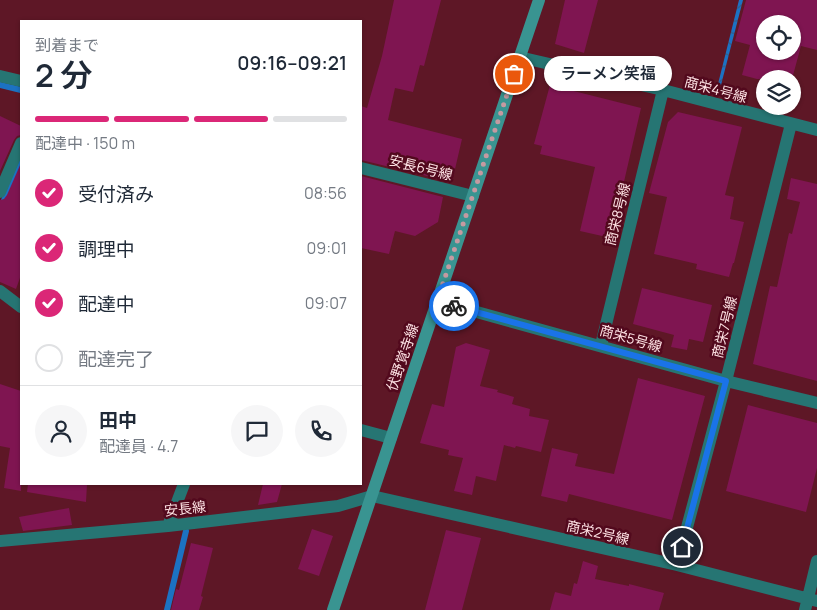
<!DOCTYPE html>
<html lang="ja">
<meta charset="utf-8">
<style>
:root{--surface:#fff;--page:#f6f6f7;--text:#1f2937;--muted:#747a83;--line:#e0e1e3;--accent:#db2777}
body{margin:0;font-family:Manrope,"Noto Sans JP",sans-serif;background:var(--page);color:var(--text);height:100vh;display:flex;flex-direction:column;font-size:19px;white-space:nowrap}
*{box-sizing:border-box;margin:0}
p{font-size:16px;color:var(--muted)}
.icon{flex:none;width:28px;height:28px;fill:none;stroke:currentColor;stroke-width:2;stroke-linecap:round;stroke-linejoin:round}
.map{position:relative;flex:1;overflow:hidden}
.drawer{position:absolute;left:20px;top:20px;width:342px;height:465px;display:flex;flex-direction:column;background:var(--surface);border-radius:0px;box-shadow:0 1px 4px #0004}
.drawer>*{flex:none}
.buttons{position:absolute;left:756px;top:15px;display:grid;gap:10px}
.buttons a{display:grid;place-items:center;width:45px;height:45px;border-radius:50%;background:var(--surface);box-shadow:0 1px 4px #0004;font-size:25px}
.pin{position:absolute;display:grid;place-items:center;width:42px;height:42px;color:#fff;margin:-21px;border:2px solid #fff;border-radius:50%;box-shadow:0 1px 5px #0007}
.courier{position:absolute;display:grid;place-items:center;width:50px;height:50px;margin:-25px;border:4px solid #1a73e8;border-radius:50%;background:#fff;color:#222;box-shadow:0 1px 6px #0007}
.bubble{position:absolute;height:35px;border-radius:18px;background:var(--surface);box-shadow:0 1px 4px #0004;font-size:16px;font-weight:600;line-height:35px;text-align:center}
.summary em{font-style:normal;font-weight:600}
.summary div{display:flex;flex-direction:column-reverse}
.summary{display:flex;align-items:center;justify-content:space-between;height:85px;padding:0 15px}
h1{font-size:32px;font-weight:600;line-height:38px}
.bar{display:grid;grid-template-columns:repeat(4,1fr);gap:8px 5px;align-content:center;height:60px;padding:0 15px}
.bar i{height:6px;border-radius:4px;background:var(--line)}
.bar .on{background:var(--accent)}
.bar p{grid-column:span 4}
.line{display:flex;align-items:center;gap:12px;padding:0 15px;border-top:1px solid var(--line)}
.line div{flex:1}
.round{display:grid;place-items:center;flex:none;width:52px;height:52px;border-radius:26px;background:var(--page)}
ol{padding:0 15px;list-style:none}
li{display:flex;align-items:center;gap:15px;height:55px}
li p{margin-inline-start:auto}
li .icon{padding:5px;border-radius:50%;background:var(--accent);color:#fff;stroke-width:4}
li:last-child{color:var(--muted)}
li i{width:28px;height:28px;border:2px solid var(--line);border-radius:50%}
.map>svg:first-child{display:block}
.water{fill:url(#water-waves)}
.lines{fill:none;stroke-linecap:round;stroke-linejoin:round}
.stream{stroke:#1c72c3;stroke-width:6}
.building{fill:#7f1551;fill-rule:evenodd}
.street{stroke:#267573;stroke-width:12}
.secondary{stroke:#399491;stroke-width:12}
.done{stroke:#c59aa1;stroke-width:5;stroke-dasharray:0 9}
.route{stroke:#1a73e8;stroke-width:6}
.labels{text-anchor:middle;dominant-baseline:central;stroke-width:5;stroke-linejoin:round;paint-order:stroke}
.street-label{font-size:14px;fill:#fde1e3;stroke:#52091d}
</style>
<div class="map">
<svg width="817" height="610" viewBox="0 0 817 610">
<defs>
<pattern id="water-waves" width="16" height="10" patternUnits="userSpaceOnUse" patternTransform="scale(1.25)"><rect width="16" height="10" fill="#1c72c3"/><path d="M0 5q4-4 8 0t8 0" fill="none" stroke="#325d8a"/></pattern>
</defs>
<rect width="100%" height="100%" fill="#5e1726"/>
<path class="water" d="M739,0H743L721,85L718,84Z"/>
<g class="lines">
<path class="stream" d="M0,85L21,90
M0,210L21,160
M167,610L186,531"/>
</g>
<path class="building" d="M394,0H441L424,66L420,65L413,92L395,88L388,120L462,139L452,182L361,160V106L367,108L382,56Z
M565,0H598L584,53L555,44Z
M746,0H817V50L801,46L792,79H757L742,75L750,45L735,41ZM765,24H792V51H765Z
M550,85L641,108L611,238L580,231L595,167L540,154L542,146L534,144Z
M678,112L742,127L725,195L734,197L730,219L744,222L734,263H733L729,277L696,269L697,264L654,254L667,197L649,193L668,122Z
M0,116L21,126V135L17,136L14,140L0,171Z
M21,163V275L16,289L0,282V200L4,199L7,195Z
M361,176L443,197L438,222L415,236L395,231L389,254L361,248Z
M791,178L817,184V381L753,364L770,286L777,287L789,233L792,234L800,202L787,199Z
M642,288L712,305L703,342L689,339L687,350L671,347L674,335L633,324Z
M466,343L490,350L480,386L498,390L497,392L514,397L512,404L530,409L529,416L549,420L541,452L516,446L515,448L504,445L496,481L476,476L472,495L454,491L463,458L448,455L449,450L420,443L432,404L444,407L456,347Z
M638,378L705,396L672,520L569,494L567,502L541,496L552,448L578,454L575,466L614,474Z
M0,384L21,391V491L4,488L10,448L0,446Z
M748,405L817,423V468L806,512L726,491Z
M28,484H87L86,502L27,492Z
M263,484H282L277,502L258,505Z
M69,508L72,525L23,531L19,517Z
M312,529L333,536L319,576L298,569Z
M446,530L481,538L462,610H425Z
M191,543L213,548L201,596L203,597L199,610H171L176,589L179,590Z
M583,561L598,566L595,579L629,586V584L664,593L659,610H550L555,592L571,596L574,583L577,584Z"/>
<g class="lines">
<path class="street" d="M519,57L663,90L817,130
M0,76L21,81
M361,168L473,196
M0,192L21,143
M0,291L21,307
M437,301L726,381L817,403
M601,345L663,90
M361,430L391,438
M168,526L184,484
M0,541L168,526L338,506L372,496L677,565L817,601
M677,565L726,381L791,124
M805,610L817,561"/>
<path class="secondary" d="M333,610L539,0"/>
</g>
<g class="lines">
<path class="done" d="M454,306L437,301L514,74"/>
<path class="route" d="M454,306L726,381L682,547"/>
</g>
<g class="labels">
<g class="street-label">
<text transform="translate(716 89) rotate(15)">商栄4号線</text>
<text transform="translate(421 167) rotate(14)">安長6号線</text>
<text transform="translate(617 214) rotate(-76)">商栄8号線</text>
<text transform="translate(724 327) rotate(-76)">商栄7号線</text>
<text transform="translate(631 338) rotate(16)">商栄5号線</text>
<text transform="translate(402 357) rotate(-71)">伏野覚寺線</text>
<text transform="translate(185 508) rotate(-6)">安長線</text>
<text transform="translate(598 532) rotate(13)">商栄2号線</text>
</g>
</g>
</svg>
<div class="buttons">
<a><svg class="icon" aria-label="locate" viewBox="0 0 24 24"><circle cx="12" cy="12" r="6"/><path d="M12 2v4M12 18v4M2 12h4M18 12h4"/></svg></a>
<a><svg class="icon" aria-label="layers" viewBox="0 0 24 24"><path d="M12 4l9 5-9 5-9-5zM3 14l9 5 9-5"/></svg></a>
</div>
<div class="pin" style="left:514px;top:74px;background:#ea580c"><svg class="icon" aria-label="bag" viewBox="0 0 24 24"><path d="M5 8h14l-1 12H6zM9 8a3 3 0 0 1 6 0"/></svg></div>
<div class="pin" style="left:682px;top:547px;background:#1f2937"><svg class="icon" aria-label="home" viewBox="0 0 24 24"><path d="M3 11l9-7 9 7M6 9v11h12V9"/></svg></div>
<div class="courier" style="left:454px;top:306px"><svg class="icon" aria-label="bike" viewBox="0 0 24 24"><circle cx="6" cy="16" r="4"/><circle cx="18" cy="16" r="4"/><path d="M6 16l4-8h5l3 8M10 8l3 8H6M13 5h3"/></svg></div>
<div class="bubble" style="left:544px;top:56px;width:128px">ラーメン笑福</div>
<section class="drawer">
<div class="summary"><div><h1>2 分</h1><p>到着まで</p></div><em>09:16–09:21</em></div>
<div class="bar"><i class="on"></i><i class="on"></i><i class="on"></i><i></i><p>配達中 · 150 m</p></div>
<ol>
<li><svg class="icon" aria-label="check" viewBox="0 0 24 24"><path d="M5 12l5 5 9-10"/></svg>受付済み<p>08:56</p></li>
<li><svg class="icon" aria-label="check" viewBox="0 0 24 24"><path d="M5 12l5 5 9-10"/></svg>調理中<p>09:01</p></li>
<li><svg class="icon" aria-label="check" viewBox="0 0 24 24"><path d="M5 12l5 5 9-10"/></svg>配達中<p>09:07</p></li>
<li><i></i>配達完了</li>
</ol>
<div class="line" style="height:90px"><a class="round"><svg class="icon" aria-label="person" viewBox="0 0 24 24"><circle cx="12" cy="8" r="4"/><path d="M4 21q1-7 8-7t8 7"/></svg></a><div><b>田中</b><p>配達員 · 4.7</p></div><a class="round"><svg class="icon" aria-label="chat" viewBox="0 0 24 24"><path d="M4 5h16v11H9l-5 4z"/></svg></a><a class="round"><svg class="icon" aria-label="phone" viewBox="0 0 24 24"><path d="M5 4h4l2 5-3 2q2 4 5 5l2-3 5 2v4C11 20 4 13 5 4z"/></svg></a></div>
</section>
</div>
